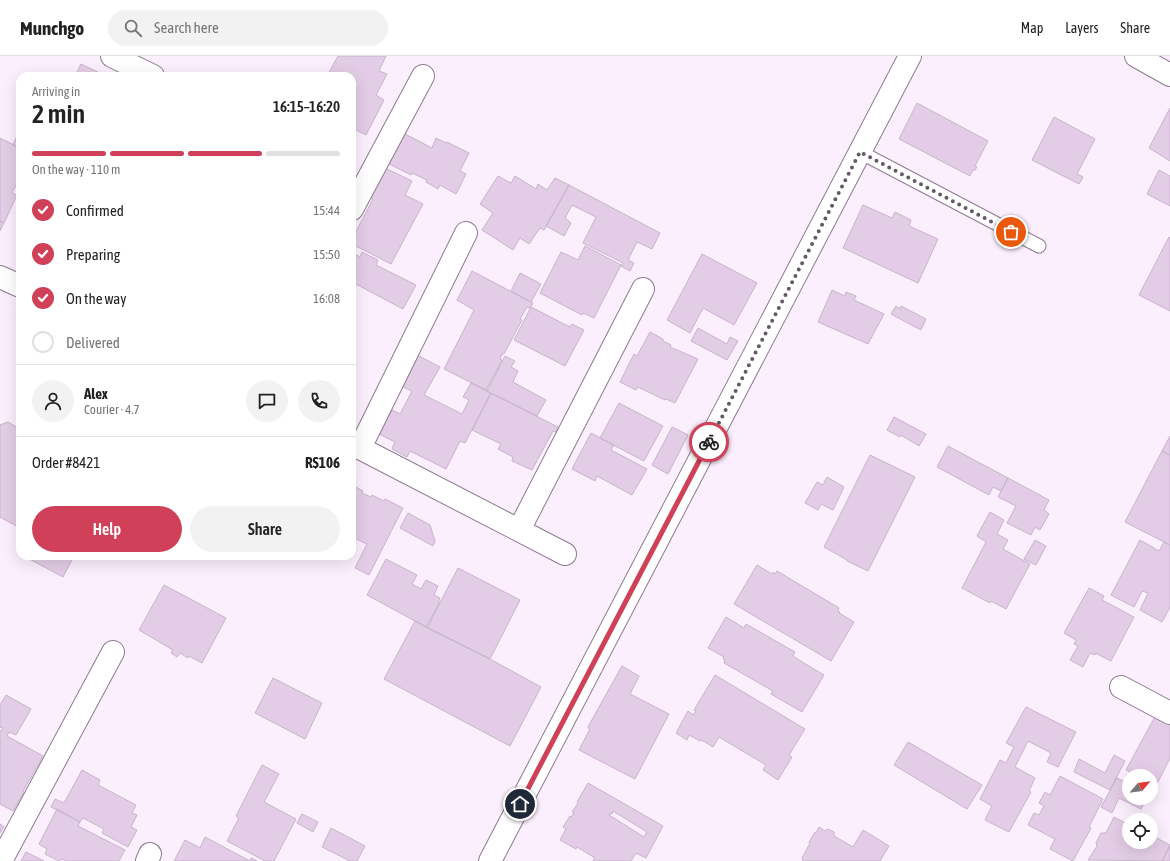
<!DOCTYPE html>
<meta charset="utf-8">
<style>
:root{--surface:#fff;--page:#f2f2f2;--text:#222;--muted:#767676;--line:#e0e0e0;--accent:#d14059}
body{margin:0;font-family:"Asap Condensed",sans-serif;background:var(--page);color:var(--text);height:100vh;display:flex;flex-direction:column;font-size:15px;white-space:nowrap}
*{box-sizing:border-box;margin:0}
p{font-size:13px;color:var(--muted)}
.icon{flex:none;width:22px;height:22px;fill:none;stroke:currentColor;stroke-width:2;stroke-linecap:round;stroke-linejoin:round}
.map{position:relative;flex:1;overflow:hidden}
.sheet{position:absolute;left:16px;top:16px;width:340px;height:488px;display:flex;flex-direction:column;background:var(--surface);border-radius:12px;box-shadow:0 4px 16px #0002}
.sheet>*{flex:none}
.needle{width:26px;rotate:61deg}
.buttons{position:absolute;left:1122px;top:713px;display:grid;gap:8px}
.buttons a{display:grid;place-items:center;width:36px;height:36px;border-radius:50%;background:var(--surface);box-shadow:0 4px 16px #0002;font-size:20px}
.pin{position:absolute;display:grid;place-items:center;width:34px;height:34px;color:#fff;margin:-17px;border:2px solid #fff;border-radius:50%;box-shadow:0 1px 4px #0007}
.courier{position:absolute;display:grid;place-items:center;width:40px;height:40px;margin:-20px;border:3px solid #d14059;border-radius:50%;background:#fff;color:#222;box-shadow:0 1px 5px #0007}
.headline em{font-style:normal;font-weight:600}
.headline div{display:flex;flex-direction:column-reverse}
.headline{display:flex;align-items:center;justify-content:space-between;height:68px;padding:0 16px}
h1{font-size:26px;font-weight:600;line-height:30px}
.bar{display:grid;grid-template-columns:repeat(4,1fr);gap:6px 4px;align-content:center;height:48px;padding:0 16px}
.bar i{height:5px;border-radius:3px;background:var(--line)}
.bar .on{background:var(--accent)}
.bar p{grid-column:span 4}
.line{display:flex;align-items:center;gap:10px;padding:0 16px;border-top:1px solid var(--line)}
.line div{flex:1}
.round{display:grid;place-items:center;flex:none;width:42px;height:42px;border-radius:21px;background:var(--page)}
ol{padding:0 16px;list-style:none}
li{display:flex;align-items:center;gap:12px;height:44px}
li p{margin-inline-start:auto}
li .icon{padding:4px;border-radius:50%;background:var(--accent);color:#fff;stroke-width:4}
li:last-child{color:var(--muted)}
li i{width:22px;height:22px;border:2px solid var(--line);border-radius:50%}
.button{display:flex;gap:8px;margin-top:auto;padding:8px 16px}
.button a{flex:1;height:46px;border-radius:24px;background:var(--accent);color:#fff;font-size:16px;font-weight:600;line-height:46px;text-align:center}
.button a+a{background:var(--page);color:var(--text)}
header{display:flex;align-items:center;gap:24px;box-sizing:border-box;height:56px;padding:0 20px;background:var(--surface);border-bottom:1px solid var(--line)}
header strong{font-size:19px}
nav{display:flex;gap:22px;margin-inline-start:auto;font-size:14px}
.search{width:280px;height:36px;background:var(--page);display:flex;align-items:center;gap:10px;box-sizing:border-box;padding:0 14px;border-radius:22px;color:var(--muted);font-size:15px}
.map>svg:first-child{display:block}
.building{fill:#e3cde6;stroke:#c8b3cc;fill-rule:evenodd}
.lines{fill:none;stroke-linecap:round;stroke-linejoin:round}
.service-casing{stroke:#8e7a91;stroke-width:15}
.minor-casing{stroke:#8e7a91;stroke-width:24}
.service{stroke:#fff;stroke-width:13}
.minor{stroke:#fff;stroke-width:22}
.done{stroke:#645a65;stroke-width:4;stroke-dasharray:0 7.2}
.route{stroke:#d14059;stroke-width:5}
</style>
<header>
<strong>Munchgo</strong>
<div class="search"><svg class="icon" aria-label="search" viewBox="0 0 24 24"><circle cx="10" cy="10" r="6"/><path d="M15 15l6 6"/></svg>Search here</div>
<nav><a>Map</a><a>Layers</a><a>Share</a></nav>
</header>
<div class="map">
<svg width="1170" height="805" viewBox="0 0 1170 805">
<rect width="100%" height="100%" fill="#fbeefd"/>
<path class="building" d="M338,0H386L379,15L387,18L376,39L384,44L366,79L352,72V20H327Z
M81,8L106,20H75Z
M917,47L988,85L975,110L977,111L975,114H973L970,120L899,83Z
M1170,52V105L1149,92Z
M1054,61L1095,83L1077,118L1083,121L1079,128L1032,104Z
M20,73V92L13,89Z
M405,78L432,92L436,82L446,87L447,86L469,97L460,115L466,118L456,138L440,129L438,133L426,126L427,124L412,117L411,119L389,108Z
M0,82L20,92V129L19,131L16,129L12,137L17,139L4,167L0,165Z
M383,111L412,125L405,139L423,148L391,208L352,188V183L373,143L368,140Z
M1159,114L1170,120V150L1147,138Z
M498,120L511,127L515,120L536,133L538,128L547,134L555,122L569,129L544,174L540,172L529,188L520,182L513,194L482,174L493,157L480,148Z
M569,129L660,177L652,193L637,186L628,204L634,207L630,215L621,210L623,207L583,187L596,161L572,149L565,162L571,167L564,180L546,170Z
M863,149L892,162L895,156L911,164L909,170L938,183L918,227L843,192Z
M0,165L4,167L0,175Z
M1169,181L1170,182V255L1139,239Z
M585,190L621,209L594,262L583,257L582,259L540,237L561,196L578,204Z
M352,196L360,201L362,196L378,204L376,209L416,229L403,253L352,226Z
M702,198L757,227L734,269L703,252L690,277L667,264Z
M472,215L533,247L530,252L527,251L520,263L522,264L504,298H502L500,303L502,304L486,334L444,313L474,254L457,244Z
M520,217L541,228L531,246L511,235Z
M832,234L845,240L846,236L856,240L854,244L884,258L868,288L818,266Z
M896,250L900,253L901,250L926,263L921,274L891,258Z
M531,251L570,271L572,268L584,274L565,310L514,284Z
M20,256V266L16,264Z
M698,272L727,288L730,281L738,285L727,304L691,285Z
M650,276L663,283V285L671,289L670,291L698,303L675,347L666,343L665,344L638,331L636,334L620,326L634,298L637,300Z
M417,299L440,311L424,339L462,358L469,344L463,341L471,327L491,337L465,387L460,385L446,413L410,395L407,401L392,393L395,386L379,378L392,354L400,358L412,335L401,330Z
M505,300L515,305L511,311L518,315L513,326L546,344L537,360L487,335Z
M491,337L558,371L556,376L553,375L532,414L512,405L513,401L498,393L501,388L472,374Z
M619,347L663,370L644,405L600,382Z
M894,361L926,378L919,390L901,379L900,381L887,374Z
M8,366L20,373V472L0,461V369Z
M672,371L688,379L668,418L652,409Z
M591,377L614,389L611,394L647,413L632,439L597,420L595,425L572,413Z
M1170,380V399L1162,395Z
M948,390L1008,422L1001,435L993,431L989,439L937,411Z
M1162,395L1170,399V489L1125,466Z
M870,399L915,421L868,515L847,505V504L824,491Z
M827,421L844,431L833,454L821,448L818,454L805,447L817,426L823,429Z
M1008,422L1049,444L1044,454L1049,458L1040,474L1035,471L1031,479L1007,467L1016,450L998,441Z
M352,429L363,435L362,437L371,441L372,439L384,445L385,443L403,452L369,519L355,512L367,488L352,481Z
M990,456L1004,464L997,478L1008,484L1003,493L1030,508L1006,553L991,545L990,547L962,532L986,486L977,480Z
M408,457L430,469L435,485L433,490L400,472Z
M1035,484L1046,490L1036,509L1024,503Z
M1140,484L1159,495L1164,486L1170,489V551L1162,566L1140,554L1148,537L1142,535L1134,551L1111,539Z
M24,500H74L63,521Z
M386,503L417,519L412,528L421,533L426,524L438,530L434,539L440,542L438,546H440L426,571L367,539Z
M757,509L772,518L773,516L775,518L777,515L839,552L838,555L840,556L839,557L854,566L831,605L734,548Z
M458,512L520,544L490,603L427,572Z
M164,529L226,562L202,607L189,600L188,602L180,597L177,601L171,597L173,594L139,574Z
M1089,532L1104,540L1102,544L1134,561L1111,605L1095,597V599L1090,597L1083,611L1070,604L1078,590L1074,588L1076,584L1064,577Z
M726,561L744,572L746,568L795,596L793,599L794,601L824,619L802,656L771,638L773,635L724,607L725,604L723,603L724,601L708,592Z
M415,565L490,603L541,631L510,690L384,623Z
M622,610L639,620L630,638L669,658L635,723L579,694L590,673L588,672L589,669Z
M715,619L805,673L789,699L792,701L778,724L763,714L766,709L719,681L713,691L705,686L701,684L700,685L689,679L687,684L676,677L688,655L693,659L696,655L694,654Z
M273,622L322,647L305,683L255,657Z
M6,639L31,653L16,679L9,676L7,680L43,700L23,735L24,736L13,755L0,748V676L3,672L0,671V649Z
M1026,651L1076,676L1058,711L1047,706L1051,697L1028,685L1015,711L1035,722L1029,735L1031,736L1009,776L985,764L992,750L980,743L1000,704L1006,707L1014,691L1006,687Z
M1158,655L1170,661V702L1153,736L1151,735V720H1129V724L1126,723L1130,716L1126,714Z
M908,686L982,729L967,753L894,709Z
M1114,699L1125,705L1110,734L1074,716L1079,703L1105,717Z
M262,709L279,718L264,746L296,763L274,805H265L227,785L239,762L236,760Z
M82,714L100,724L98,729L136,749L132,757L137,759L131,771L137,774L128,791L102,777L104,773L83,762L80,766L51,751L55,743L64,747Z
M1060,720L1103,743L1089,771L1091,772L1073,805L1050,793L1055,783L1028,769L1034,757L1039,759L1044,750L1039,747L1045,736L1050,739Z
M1117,722L1129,728V742H1147L1141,753L1119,742L1112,757L1101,751Z
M588,727L663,770L646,802L636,797L631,805H593L595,802L577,791L576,793L560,784L566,773L563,771L570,760L571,761L574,757L572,756L578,747L577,746ZM613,755L647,776L644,781L609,759L610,757L612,758Z
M57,753L80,766L78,770L125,794L119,805H66L62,803L59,805L45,798L47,793L39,788Z
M302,758L318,766L313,776L297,767Z
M1114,761L1129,769V786H1151V774L1155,777L1153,780L1170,789L1162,805L1088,804L1097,790L1096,787L1101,777H1106Z
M0,768L4,771L0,777Z
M819,771L825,775L828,773L834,776V780L853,791L863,774L889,790L880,805H803L802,802L810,787L809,786L815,776L816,777Z
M331,772L365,790L357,805H350L322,791Z
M205,781L250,805L251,802L257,805H174L185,784L200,792Z
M1170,790V805H1162Z
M26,796L44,805H21Z"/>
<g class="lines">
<g class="service-casing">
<path id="service" d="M860,96L1039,190"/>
</g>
<g class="minor-casing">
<path id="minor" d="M112,0L153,20
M1136,0L1170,19
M352,153L423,20
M0,221L20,230
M352,388L565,498
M360,392L466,177
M519,474L643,233
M1121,631L1170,657
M1,805L113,596
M147,805L150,798
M490,805L910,0"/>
</g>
<use href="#service" class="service"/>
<use href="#minor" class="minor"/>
</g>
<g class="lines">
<path class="done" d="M709,386L860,96L1011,176"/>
<path class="route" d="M520,748L709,386"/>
</g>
</svg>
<div class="buttons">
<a><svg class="needle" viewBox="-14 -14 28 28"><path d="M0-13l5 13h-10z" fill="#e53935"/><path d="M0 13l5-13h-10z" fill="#767676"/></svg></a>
<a><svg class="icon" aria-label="locate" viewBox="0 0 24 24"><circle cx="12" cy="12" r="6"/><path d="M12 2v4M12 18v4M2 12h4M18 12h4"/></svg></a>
</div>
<div class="pin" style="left:1011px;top:176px;background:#ea580c"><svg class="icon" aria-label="bag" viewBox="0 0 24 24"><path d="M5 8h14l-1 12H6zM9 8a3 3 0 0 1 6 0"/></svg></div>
<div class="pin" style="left:520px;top:748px;background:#1f2937"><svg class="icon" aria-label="home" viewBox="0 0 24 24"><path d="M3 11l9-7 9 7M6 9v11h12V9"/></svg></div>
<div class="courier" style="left:709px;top:386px"><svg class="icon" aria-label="bike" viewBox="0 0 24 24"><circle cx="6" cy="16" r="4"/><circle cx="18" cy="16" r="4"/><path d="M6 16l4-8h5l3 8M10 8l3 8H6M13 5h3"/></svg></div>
<section class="sheet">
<div class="headline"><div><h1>2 min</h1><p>Arriving in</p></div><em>16:15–16:20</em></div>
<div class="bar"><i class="on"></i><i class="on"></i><i class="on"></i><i></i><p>On the way · 110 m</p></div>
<ol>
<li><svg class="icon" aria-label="check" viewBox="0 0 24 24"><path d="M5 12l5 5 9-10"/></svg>Confirmed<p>15:44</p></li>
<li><svg class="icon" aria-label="check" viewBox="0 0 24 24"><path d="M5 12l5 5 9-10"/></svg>Preparing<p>15:50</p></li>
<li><svg class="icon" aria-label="check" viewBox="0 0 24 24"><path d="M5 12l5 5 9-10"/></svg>On the way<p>16:08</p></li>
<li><i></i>Delivered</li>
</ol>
<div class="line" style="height:72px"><a class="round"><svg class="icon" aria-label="person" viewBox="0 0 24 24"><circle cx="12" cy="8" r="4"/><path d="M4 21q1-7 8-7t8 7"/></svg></a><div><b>Alex</b><p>Courier · 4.7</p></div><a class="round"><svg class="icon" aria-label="chat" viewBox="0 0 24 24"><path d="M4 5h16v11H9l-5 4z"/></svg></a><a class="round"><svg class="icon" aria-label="phone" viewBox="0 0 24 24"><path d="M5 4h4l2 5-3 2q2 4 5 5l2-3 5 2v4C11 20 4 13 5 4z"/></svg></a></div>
<div class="line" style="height:52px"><div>Order #8421</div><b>R$106</b></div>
<div class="button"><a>Help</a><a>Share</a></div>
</section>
</div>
